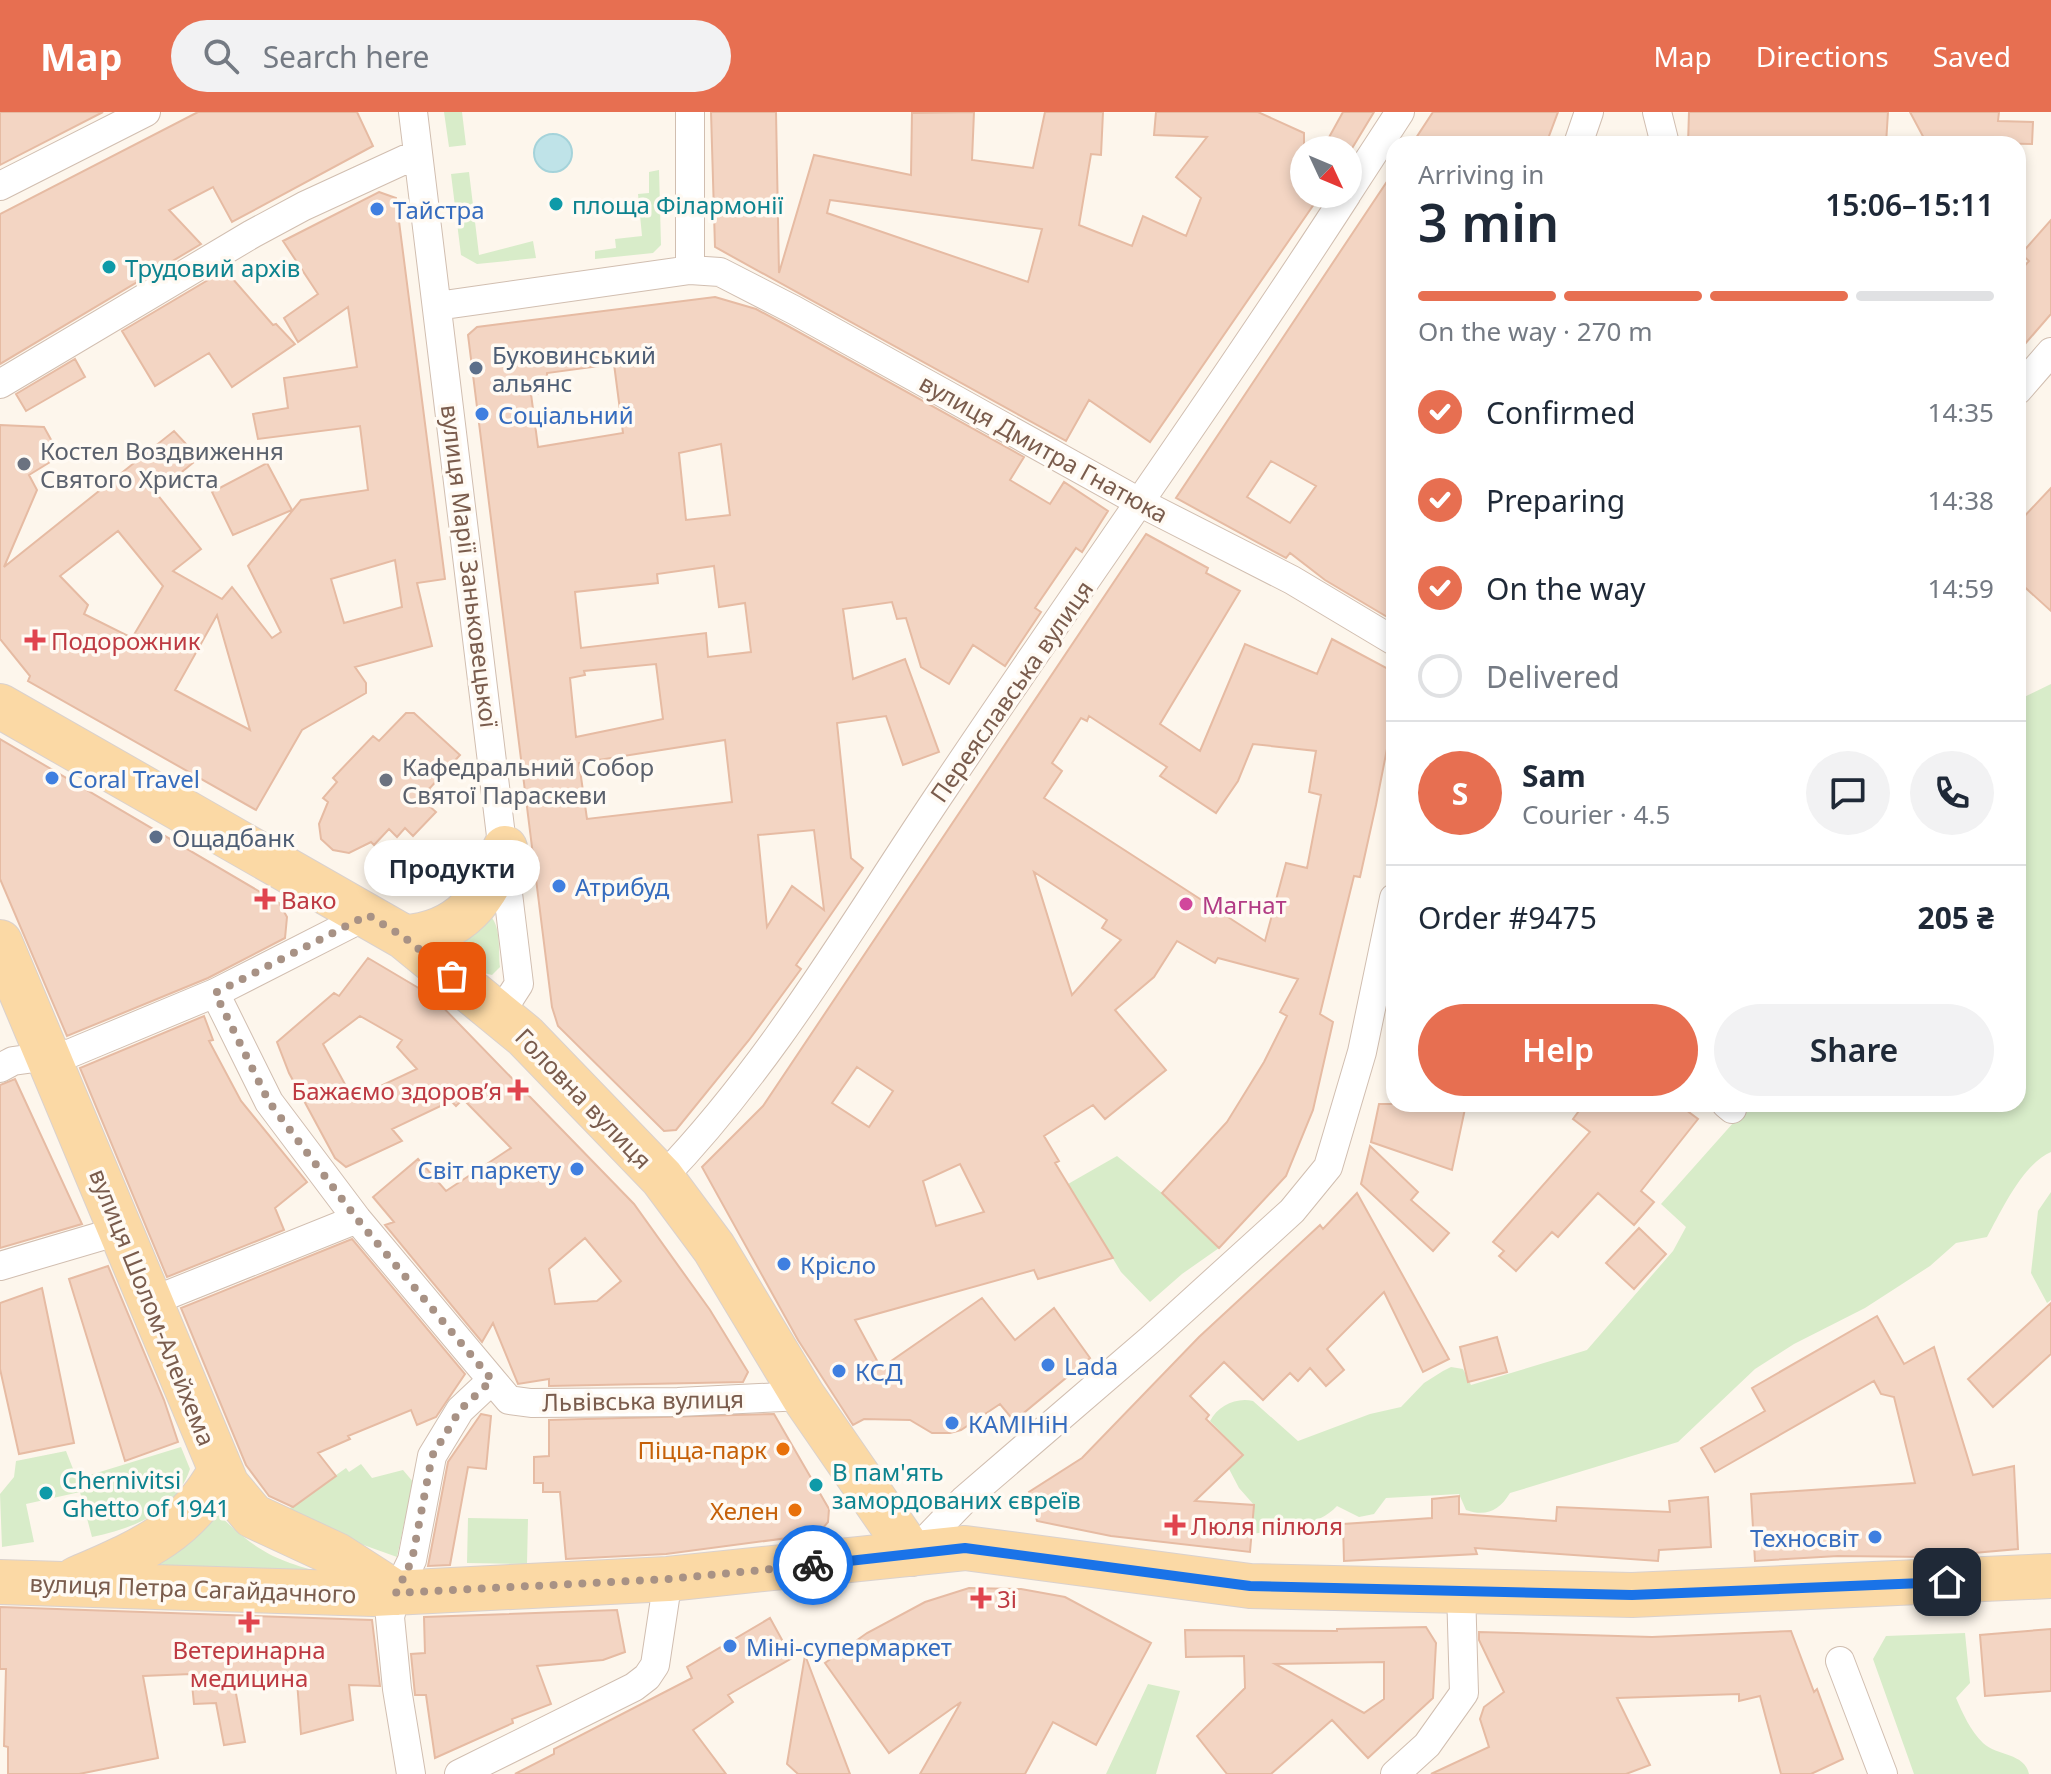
<!DOCTYPE html>
<meta charset="utf-8">
<style>
:root{--surface:#fff;--page:#f2f2f3;--text:#1f2937;--muted:#747a83;--line:#e0e1e3;--accent:#e76f51}
body{margin:0;font-family:"Noto Sans",sans-serif;background:var(--page);color:var(--text);height:100vh;display:flex;flex-direction:column;font-size:30px;white-space:nowrap}
*{box-sizing:border-box;margin:0}
p{font-size:26px;color:var(--muted)}
.icon{flex:none;width:44px;height:44px;fill:none;stroke:currentColor;stroke-width:2;stroke-linecap:round;stroke-linejoin:round}
.map{position:relative;flex:1;overflow:hidden}
.details{position:absolute;left:1386px;top:24px;width:640px;height:976px;display:flex;flex-direction:column;background:var(--surface);border-radius:24px;box-shadow:0 4px 12px #0003}
.details>*{flex:none}
.needle{width:52px;rotate:134deg}
.fabs{position:absolute;left:1290px;top:24px;display:grid;gap:16px}
.fabs a{display:grid;place-items:center;width:72px;height:72px;border-radius:50%;background:var(--surface);box-shadow:0 4px 12px #0003;font-size:40px}
.pin{position:absolute;display:grid;place-items:center;width:68px;height:68px;color:#fff;margin:-34px;border-radius:16px;box-shadow:0 4px 12px #0006}
.courier{position:absolute;display:grid;place-items:center;width:80px;height:80px;margin:-40px;border:6px solid #1a73e8;border-radius:50%;background:#fff;color:#222;box-shadow:0 2px 10px #0007}
.bubble{position:absolute;height:56px;border-radius:28px;background:var(--surface);box-shadow:0 4px 12px #0003;font-size:26px;font-weight:600;line-height:56px;text-align:center}
.headline em{font-style:normal;font-weight:600}
.headline div{display:flex;flex-direction:column-reverse}
.headline{display:flex;align-items:center;justify-content:space-between;height:136px;padding:0 32px}
h1{font-size:52px;font-weight:600;line-height:60px}
.bar{display:grid;grid-template-columns:repeat(4,1fr);gap:12px 8px;align-content:center;height:96px;padding:0 32px}
.bar i{height:10px;border-radius:6px;background:var(--line)}
.bar .current{background:var(--accent)}
.bar p{grid-column:span 4}
.line{display:flex;align-items:center;gap:20px;padding:0 32px;border-top:2px solid var(--line)}
.line div{flex:1}
.round{display:grid;place-items:center;flex:none;width:84px;height:84px;border-radius:42px;background:var(--page)}
ol{padding:0 32px;list-style:none}
li{display:flex;align-items:center;gap:24px;height:88px}
li p{margin-inline-start:auto}
li .icon{padding:8px;border-radius:50%;background:var(--accent);color:#fff;stroke-width:4}
li:last-child{color:var(--muted)}
li i{width:44px;height:44px;border:4px solid var(--line);border-radius:50%}
.cta{display:flex;gap:16px;margin-top:auto;padding:16px 32px}
.cta a{flex:1;height:92px;border-radius:48px;background:var(--accent);color:#fff;font-size:32px;font-weight:600;line-height:92px;text-align:center}
.cta a+a{background:var(--page);color:var(--text)}
header{display:flex;align-items:center;gap:48px;box-sizing:border-box;height:112px;padding:0 40px;background:var(--accent);color:#fff}
header strong{font-size:38px}
nav{display:flex;gap:44px;margin-inline-start:auto;font-size:28px}
.search{width:560px;height:72px;background:var(--page);display:flex;align-items:center;gap:20px;box-sizing:border-box;padding:0 28px;border-radius:44px;color:var(--muted);font-size:30px}
.map>svg:first-child{display:block}
.green{fill:#d8ecc9}
.water{fill:#bfe3e8;stroke:#a5d3da;stroke-width:2}
.building{fill:#f3d5c3;stroke:#e6bba3;stroke-width:2;fill-rule:evenodd}
.lines{fill:none;stroke-linecap:round;stroke-linejoin:round}
.street-casing{stroke:#d1beb0;stroke-width:30}
.primary-casing{stroke:#dad1cd;stroke-width:46}
.street{stroke:#fff;stroke-width:28}
.primary{stroke:#fbd9a5;stroke-width:44}
.done{stroke:#a89285;stroke-width:8;stroke-dasharray:0 14.4}
.route{stroke:#1a73e8;stroke-width:10}
.culture-dot{fill:#0f9aa8;stroke:#fffaf3;stroke-width:3}
.shop-dot{fill:#3f7fe0;stroke:#fffaf3;stroke-width:3}
.service-dot{fill:#5c6f8a;stroke:#fffaf3;stroke-width:3}
.worship-dot{fill:#6b7280;stroke:#fffaf3;stroke-width:3}
.health-dot{fill:#e0444e;stroke:#fffaf3;stroke-width:3}
.hotel-dot{fill:#d1479c;stroke:#fffaf3;stroke-width:3}
.food-dot{fill:#e8710a;stroke:#fffaf3;stroke-width:3}
.labels{text-anchor:middle;dominant-baseline:central;stroke-width:7;stroke-linejoin:round;paint-order:stroke}
.culture-label{font-size:24px;fill:#0d838f;stroke:#fffaf3;text-anchor:start}
.shop-label{font-size:24px;fill:#366cbe;stroke:#fffaf3;text-anchor:start}
.service-label{font-size:24px;fill:#4e5e75;stroke:#fffaf3;text-anchor:start}
.street-label{font-size:24px;fill:#7a5c4d;stroke:#fffaf3}
.worship-label{font-size:24px;fill:#5b616d;stroke:#fffaf3;text-anchor:start}
.health-label{font-size:24px;fill:#be3a42;stroke:#fffaf3;text-anchor:start}
.hotel-label{font-size:24px;fill:#b23c85;stroke:#fffaf3;text-anchor:start}
.food-label{font-size:24px;fill:#c56008;stroke:#fffaf3;text-anchor:end}
</style>
<header>
<strong>Map</strong>
<div class="search"><svg class="icon" aria-label="search" viewBox="0 0 24 24"><circle cx="10" cy="10" r="6"/><path d="M15 15l6 6"/></svg>Search here</div>
<nav><a>Map</a><a>Directions</a><a>Saved</a></nav>
</header>
<div class="map">
<svg width="2051" height="1662" viewBox="0 0 2051 1662">
<rect width="100%" height="100%" fill="#fdf6ec"/>
<path class="green" d="M444,0H462L466,33L449,35Z
M659,58L661,133L653,141L595,147V139L616,136L615,127L642,124L638,82L649,81V60Z
M469,60L479,143L533,129L536,146L477,152L461,143L451,62Z
M2051,572V1040C2022,1053 2002,1098 1987,1125L1956,1131L1930,1154L1865,1196L1794,1232L1755,1257L1678,1330L1510,1381C1499,1399 1486,1405 1466,1398L1459,1382L1386,1386L1374,1402L1359,1405L1337,1394C1317,1416 1280,1417 1252,1422L1254,1393L1239,1376L1229,1357L1243,1343L1210,1309C1218,1294 1236,1285 1253,1289L1298,1329L1370,1302L1401,1295L1424,1271L1443,1259L1451,1255L1463,1257L1471,1273L1587,1238L1673,1139L1686,1115L1661,1092L1750,992H2018V588Z
M488,802C502,812 498,839 500,855L492,863L484,861L452,836Z
M1117,1044L1162,1081L1219,1136L1182,1162L1150,1190L1121,1160L1068,1072Z
M2051,1080V1188L2047,1191L2031,1161L2038,1099Z
M181,1335L190,1357C175,1401 134,1416 92,1425L80,1380L26,1392L34,1430L2,1435L0,1382L14,1365L16,1349L66,1339L77,1367Z
M361,1352L372,1366L403,1358L414,1371L412,1407H405L397,1445L280,1403L346,1356L349,1360Z
M215,1399C256,1439 273,1448 328,1462L140,1458Z
M468,1406L528,1407L527,1452L467,1451Z
M1965,1521L1970,1571L1956,1586C1963,1602 1970,1618 1983,1631C1997,1644 2025,1641 2029,1662H1914L1873,1547L1886,1524Z
M1148,1572L1180,1579L1156,1662H1106Z"/>
<path class="water" d="M534 41a19 19 0 1 1 38 0a19 19 0 1 1-38 0Z"/>
<path class="building" d="M0,0H103L0,53Z
M198,0H357L373,34L232,110L213,75L169,98L201,132L0,252V102Z
M711,0H776L779,161L814,43L911,63L912,1L974,0L972,48L1033,56L1045,0H1103L1101,43L1091,42L1079,113L1132,134L1143,104L1186,124L1201,86L1176,65L1207,25L1154,23L1156,0H1258L1304,21V82H1321L1150,330L1089,288L1066,329L715,135ZM830,88L1042,117L1028,170L827,101Z
M1343,0H1374L1351,38H1322Z
M1433,0H1558L1546,32H1412Z
M1689,0H1888L1886,32H1688Z
M1910,0H1999L1998,9L2033,10L2032,32L1926,30Z
M1394,59V509L1325,468L1290,441L1286,446L1176,386ZM1271,349L1316,374L1290,411L1247,385Z
M379,80L396,86L445,467L417,471L432,534L355,555L366,571V581L302,618L256,698L28,569L30,564L0,527V313L44,315L60,344L29,363L37,378L4,455L174,319L199,346L156,381L201,437L173,459L222,487L232,475L272,526L281,520L248,454L301,388L368,378L360,314L258,327L253,302L288,296L284,266L357,255L348,195L298,230L284,206L318,182L283,129ZM118,419L163,474L132,526L84,502L88,493L60,464ZM395,448L402,495L344,511L331,467ZM217,503L250,618L175,578Z
M2051,108V202L2018,240V161L2029,149L2021,142Z
M225,158L273,213L276,212L295,232L232,275L209,241L155,274L122,219Z
M715,185L756,197L786,213L1024,345L1010,368L1050,392L1064,370L1108,399L1082,440L1076,436L1035,496L1041,500L1005,554L973,533L949,572L921,555L906,506L897,507L892,490L843,497L853,567L905,547L939,640L903,653L886,604L837,611L851,746L863,756L796,853L801,857L749,928L676,1018L664,1019L558,914L552,895L468,223L477,215ZM614,252L623,321L538,335L531,282L548,280L547,261ZM721,332L730,403L686,408L679,341ZM714,454L719,495L745,491L751,540L708,545L706,521L581,536L575,480L658,471L657,462ZM656,552L663,607L576,625L570,566L585,563L584,559ZM725,628L732,690L587,707L579,651ZM814,718L824,798L792,774L767,815L758,723Z
M75,247L85,265L26,299L16,282Z
M267,351L292,398L233,423L212,380Z
M2051,376V499L2018,469V411Z
M1146,422L1208,456L1206,461L1240,479L1160,612L1200,639L1245,532L1317,562L1332,527L1394,560V601L1376,693L1360,765L1354,764L1320,902L1333,910L1313,998L1286,1064L1219,1136L1162,1081L1227,1010L1264,950L1287,904L1280,900L1298,867L1218,846L1215,851L1177,829L1154,865L1115,898L1166,958L1105,1007L1093,993L1044,1024L1059,1049L1055,1051L1113,1146L1038,1167L1034,1158L855,1208L881,1256L982,1186L1015,1228L1054,1196L1090,1246L1014,1309L1000,1292L961,1318L950,1321H932L910,1308L864,1307L853,1313L798,1228L702,1055L763,994ZM1089,604L1167,655L1160,664L1216,701L1238,669L1253,632L1316,639L1309,680L1321,683L1307,756L1286,751L1265,829L1044,686L1062,659L1052,651L1081,606L1087,609ZM1034,760L1107,808L1102,816L1121,828L1072,883ZM857,955L893,979L869,1015L832,991ZM960,1052L984,1100L936,1114L923,1069Z
M406,601H414L460,643L429,677L435,683L427,692L436,700L413,724L405,716L397,725L389,717L374,733L371,730L349,741L333,738L321,727L319,712L328,690L323,686L337,670L333,666L373,624L379,629Z
M0,627L279,791L287,805L285,826L208,866L67,924L0,767Z
M368,846L432,884L634,1092L710,1198L748,1260L743,1270L549,1274V1267L518,1272L493,1211L482,1230L385,1113L394,1110L373,1085L418,1047L446,1079L511,1036L463,987L456,994L451,989L392,1017L402,1029L346,1055L335,1046L289,961L277,930L334,881L339,884ZM360,904L402,928L397,935L417,957L353,987L323,932ZM585,1126L621,1169L597,1189L555,1192L549,1157Z
M204,904L213,928L209,929L241,989L307,1070L275,1096L284,1118L167,1165L80,956Z
M15,967L82,1112L0,1136V973Z
M1379,992H1466L1452,1058L1371,1030Z
M1584,992H1678L1698,1007L1641,1079L1654,1090L1634,1113L1598,1081L1558,1125L1552,1120L1516,1159L1499,1144L1504,1139L1493,1130L1590,1020L1573,1007Z
M1370,1034L1418,1080L1411,1088L1449,1121L1433,1139L1361,1072Z
M1357,1081L1449,1247L1423,1260L1384,1180L1327,1237L1344,1258L1326,1274L1310,1256L1298,1269L1290,1261L1263,1288L1224,1250L1190,1284L1209,1303L1206,1307L1243,1343L1195,1389L1254,1393L1250,1440L1111,1424L1037,1409L1029,1380L1082,1346L1199,1225L1320,1113L1323,1117Z
M1639,1116L1666,1142L1634,1177L1606,1151Z
M352,1127L465,1262L436,1305L417,1313L411,1298L348,1324L350,1327L318,1341L336,1364L293,1395L269,1384L246,1353L181,1196Z
M108,1154L164,1288L178,1330L125,1349L69,1167Z
M42,1176L74,1331L19,1342L0,1257V1191Z
M2051,1191V1242L1993,1295L1968,1267Z
M1877,1204L1904,1252L1934,1235L1973,1363L2014,1354L2018,1437L1928,1445L1838,1444L1755,1449L1751,1382L1915,1371L1894,1285L1881,1282L1874,1269L1715,1360L1701,1336L1765,1299L1752,1276Z
M1497,1225L1507,1260L1468,1270L1460,1235Z
M481,1302L491,1304L486,1357L468,1355L450,1453L428,1454L448,1350Z
M774,1302L829,1397L828,1410L818,1422L666,1442L566,1447L560,1380H543V1371H534V1345L549,1344V1308Z
M1459,1384V1402L1556,1409L1557,1395L1670,1400L1669,1389L1708,1385L1711,1435L1659,1438L1658,1449L1475,1436L1477,1442L1344,1449L1343,1412L1432,1406V1387Z
M969,1476L1021,1477L1065,1485L1151,1531L1096,1633L1053,1610L1025,1662H920L961,1590L889,1641L825,1551L867,1521L925,1490Z
M0,1495L372,1508L380,1574L349,1573L353,1608L301,1622L297,1569L234,1571L245,1630L224,1633L216,1591L194,1592L191,1562L143,1564L158,1646L79,1662H8V1635L4,1634L6,1557H0Z
M617,1498L625,1540L603,1548L537,1554L551,1592L512,1607L513,1611L435,1646L426,1583H415L411,1542L425,1541L424,1505Z
M770,1506L792,1546L728,1583L733,1590L693,1618L726,1662H515L554,1642V1637L692,1566L687,1555Z
M1426,1515L1436,1531L1433,1586L1368,1646L1332,1608L1271,1662H1227L1197,1624L1245,1576L1244,1544L1186,1545L1185,1518L1337,1519V1517ZM1384,1550V1587L1364,1601L1275,1552Z
M2051,1517V1579L1985,1584L1980,1523Z
M1791,1519L1814,1580L1817,1577L1843,1647L1811,1662H1781L1760,1584L1739,1589V1582L1617,1586L1650,1653L1626,1662H1431L1489,1635L1480,1607L1484,1595L1504,1580L1479,1528V1520L1652,1525Z
M805,1543L850,1662H798L787,1652Z"/>
<g class="lines">
<g class="street-casing">
<path id="street" d="M413,0L519,872L499,903
M1657,0L1665,32
M1578,32L1589,0
M0,74L146,0
M1348,80L1400,0
M690,158L720,160L794,198L1141,391L1292,468L1394,529
M437,194L690,158V0
M0,272L252,122L304,94L417,42
M2018,278L2051,240
M215,881L269,990L357,1107L492,1268L460,1298L432,1344L412,1448L396,1481L390,1505L397,1577L411,1662
M0,956L13,949L71,941L215,881L368,803
M1726,992L1732,997
M662,1066C774,950 854,809 944,676C1077,477 1217,283 1347,82
M0,1154L122,1118
M150,1190L357,1107
M492,1268L509,1288L531,1291L678,1290L803,1284
M912,1442L965,1387L1151,1227L1292,1099L1328,1055L1362,940L1394,786
M1840,1549L1883,1662
M459,1662L634,1575L647,1565L655,1553L668,1467
M1395,1662L1427,1633L1464,1581L1461,1478"/>
</g>
<g class="primary-casing">
<path id="primary" d="M0,594L404,825L525,924L662,1066L714,1136L803,1284L912,1442
M404,825C461,822 487,785 505,736
M0,830L227,1373L253,1404L337,1443L396,1481
M76,1467C138,1440 186,1422 220,1359
M0,1470L373,1482L668,1467L965,1436L1250,1474L1632,1483L2051,1464"/>
</g>
<use href="#street" class="street"/>
<use href="#primary" class="primary"/>
</g>
<g class="lines">
<path class="done" d="M452,864L404,825L368,803L215,881L269,990L357,1107L492,1268L460,1298L432,1344L412,1448L396,1481L668,1467L813,1453"/>
<path class="route" d="M813,1453L965,1436L1250,1474L1632,1483L1947,1470"/>
</g>
<g class="culture-dot">
<circle cx="556" cy="92" r="8"/>
<circle cx="109" cy="155" r="8"/>
<circle cx="816" cy="1373" r="8"/>
<circle cx="46" cy="1381" r="8"/>
</g>
<g class="shop-dot">
<circle cx="377" cy="97" r="8"/>
<circle cx="482" cy="302" r="8"/>
<circle cx="52" cy="666" r="8"/>
<circle cx="559" cy="774" r="8"/>
<circle cx="577" cy="1057" r="8"/>
<circle cx="784" cy="1152" r="8"/>
<circle cx="1048" cy="1253" r="8"/>
<circle cx="839" cy="1259" r="8"/>
<circle cx="952" cy="1311" r="8"/>
<circle cx="1875" cy="1425" r="8"/>
<circle cx="730" cy="1534" r="8"/>
</g>
<g class="service-dot">
<circle cx="476" cy="256" r="8"/>
<circle cx="156" cy="725" r="8"/>
</g>
<g class="worship-dot">
<circle cx="24" cy="352" r="8"/>
<circle cx="386" cy="668" r="8"/>
</g>
<g class="health-dot">
<path d="M31 516h8v8h8v8h-8v8h-8v-8h-8v-8h8z"/>
<path d="M261 775h8v8h8v8h-8v8h-8v-8h-8v-8h8z"/>
<path d="M514 966h8v8h8v8h-8v8h-8v-8h-8v-8h8z"/>
<path d="M1171 1401h8v8h8v8h-8v8h-8v-8h-8v-8h8z"/>
<path d="M977 1474h8v8h8v8h-8v8h-8v-8h-8v-8h8z"/>
<path d="M245 1498h8v8h8v8h-8v8h-8v-8h-8v-8h8z"/>
</g>
<circle class="hotel-dot" cx="1186" cy="792" r="8"/>
<g class="food-dot">
<circle cx="783" cy="1337" r="8"/>
<circle cx="795" cy="1398" r="8"/>
</g>
<g class="labels">
<g class="culture-label">
<text x="572" y="92">площа Філармонії</text>
<text x="125" y="155">Трудовий архів</text>
<text x="832" y="1359">В пам'ять<tspan x="832" dy="28">замордованих євреїв</tspan></text>
<text x="62" y="1367">Chernivitsi<tspan x="62" dy="28">Ghetto of 1941</tspan></text>
</g>
<g class="shop-label">
<text x="393" y="97">Тайстра</text>
<text x="498" y="302">Соціальний</text>
<text x="68" y="666">Coral Travel</text>
<text x="575" y="774">Атрибуд</text>
<text x="561" y="1057" text-anchor="end">Світ паркету</text>
<text x="800" y="1152">Крісло</text>
<text x="1064" y="1253">Lada</text>
<text x="855" y="1259">КСД</text>
<text x="968" y="1311">КАМІНіН</text>
<text x="1859" y="1425" text-anchor="end">Техносвіт</text>
<text x="746" y="1534">Міні-супермаркет</text>
</g>
<g class="service-label">
<text x="492" y="242">Буковинський<tspan x="492" dy="28">альянс</tspan></text>
<text x="172" y="725">Ощадбанк</text>
</g>
<g class="street-label">
<text transform="translate(1044 336) rotate(29)">вулиця Дмитра Гнатюка</text>
<text transform="translate(470 454) rotate(83)">вулиця Марії Заньковецької</text>
<text transform="translate(1011 579) rotate(-55)">Переяславська вулиця</text>
<text transform="translate(584 986) rotate(46)">Головна вулиця</text>
<text transform="translate(153 1195) rotate(68)">вулиця Шолом-Алейхема</text>
<text transform="translate(643 1288) rotate(-1)">Львівська вулиця</text>
<text transform="translate(193 1476) rotate(2)">вулиця Петра Сагайдачного</text>
</g>
<g class="worship-label">
<text x="40" y="338">Костел Воздвиження<tspan x="40" dy="28">Святого Христа</tspan></text>
<text x="402" y="654">Кафедральний Собор<tspan x="402" dy="28">Святої Параскеви</tspan></text>
</g>
<g class="health-label">
<text x="51" y="528">Подорожник</text>
<text x="281" y="787">Вако</text>
<text x="502" y="978" text-anchor="end">Бажаємо здоровʼя</text>
<text x="1191" y="1413">Люля пілюля</text>
<text x="997" y="1486">3і</text>
<text x="249" y="1537" text-anchor="middle">Ветеринарна<tspan x="249" dy="28">медицина</tspan></text>
</g>
<g class="hotel-label">
<text x="1202" y="792">Магнат</text>
</g>
<g class="food-label">
<text x="767" y="1337">Піцца-парк</text>
<text x="779" y="1398">Хелен</text>
</g>
</g>
</svg>
<div class="fabs">
<a><svg class="needle" viewBox="-14 -14 28 28"><path d="M0-13l5 13h-10z" fill="#e53935"/><path d="M0 13l5-13h-10z" fill="#747a83"/></svg></a>
</div>
<div class="pin" style="left:452px;top:864px;background:#ea580c"><svg class="icon" aria-label="bag" viewBox="0 0 24 24"><path d="M5 8h14l-1 12H6zM9 8a3 3 0 0 1 6 0"/></svg></div>
<div class="pin" style="left:1947px;top:1470px;background:#1f2937"><svg class="icon" aria-label="home" viewBox="0 0 24 24"><path d="M3 11l9-7 9 7M6 9v11h12V9"/></svg></div>
<div class="courier" style="left:813px;top:1453px"><svg class="icon" aria-label="bike" viewBox="0 0 24 24"><circle cx="6" cy="16" r="4"/><circle cx="18" cy="16" r="4"/><path d="M6 16l4-8h5l3 8M10 8l3 8H6M13 5h3"/></svg></div>
<div class="bubble" style="left:364px;top:728px;width:176px">Продукти</div>
<section class="details">
<div class="headline"><div><h1>3 min</h1><p>Arriving in</p></div><em>15:06–15:11</em></div>
<div class="bar"><i class="current"></i><i class="current"></i><i class="current"></i><i></i><p>On the way · 270 m</p></div>
<ol>
<li><svg class="icon" aria-label="check" viewBox="0 0 24 24"><path d="M5 12l5 5 9-10"/></svg>Confirmed<p>14:35</p></li>
<li><svg class="icon" aria-label="check" viewBox="0 0 24 24"><path d="M5 12l5 5 9-10"/></svg>Preparing<p>14:38</p></li>
<li><svg class="icon" aria-label="check" viewBox="0 0 24 24"><path d="M5 12l5 5 9-10"/></svg>On the way<p>14:59</p></li>
<li><i></i>Delivered</li>
</ol>
<div class="line" style="height:144px"><b class="round" style="background:var(--accent);color:#fff">S</b><div><b>Sam</b><p>Courier · 4.5</p></div><a class="round"><svg class="icon" aria-label="chat" viewBox="0 0 24 24"><path d="M4 5h16v11H9l-5 4z"/></svg></a><a class="round"><svg class="icon" aria-label="phone" viewBox="0 0 24 24"><path d="M5 4h4l2 5-3 2q2 4 5 5l2-3 5 2v4C11 20 4 13 5 4z"/></svg></a></div>
<div class="line" style="height:104px"><div>Order #9475</div><b>205 ₴</b></div>
<div class="cta"><a>Help</a><a>Share</a></div>
</section>
</div>
